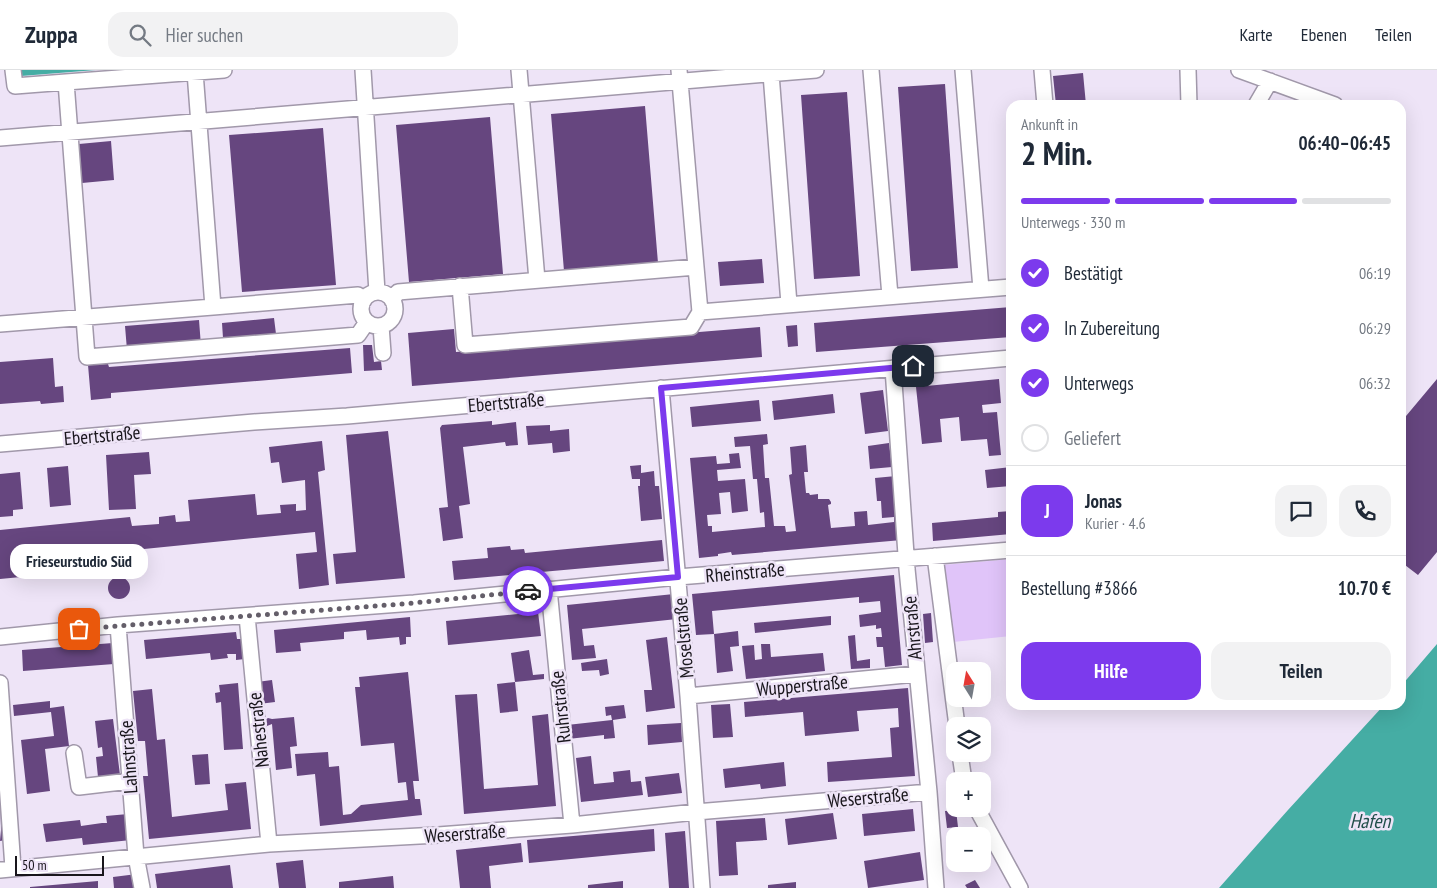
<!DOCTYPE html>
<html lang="de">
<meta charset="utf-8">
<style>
:root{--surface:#fff;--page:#f2f2f3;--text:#1f2937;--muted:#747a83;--line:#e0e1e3;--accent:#7c3aed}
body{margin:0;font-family:"PT Sans Narrow",sans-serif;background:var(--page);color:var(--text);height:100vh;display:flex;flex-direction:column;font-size:19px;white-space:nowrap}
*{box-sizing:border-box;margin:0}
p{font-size:16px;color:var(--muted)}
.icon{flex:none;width:28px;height:28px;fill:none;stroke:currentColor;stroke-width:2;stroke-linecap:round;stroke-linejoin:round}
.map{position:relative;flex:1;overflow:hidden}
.side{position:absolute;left:1006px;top:30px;width:400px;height:610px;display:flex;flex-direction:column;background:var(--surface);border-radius:15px;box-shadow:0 5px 20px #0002}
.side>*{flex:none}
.needle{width:32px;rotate:349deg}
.fabs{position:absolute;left:946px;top:592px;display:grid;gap:10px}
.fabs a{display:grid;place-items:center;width:45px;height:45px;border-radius:10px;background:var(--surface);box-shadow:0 5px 20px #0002;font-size:25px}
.scale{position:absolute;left:15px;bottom:12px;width:89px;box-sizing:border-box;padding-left:5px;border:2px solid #19161c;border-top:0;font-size:14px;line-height:18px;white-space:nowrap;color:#19161c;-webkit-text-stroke:4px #eee4f7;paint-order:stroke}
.pin{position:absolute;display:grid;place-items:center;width:42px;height:42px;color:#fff;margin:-21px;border-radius:10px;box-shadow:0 2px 8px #0006}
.courier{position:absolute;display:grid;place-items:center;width:50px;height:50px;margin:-25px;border:4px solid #7c3aed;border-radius:50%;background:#fff;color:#222;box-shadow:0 1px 6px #0007}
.bubble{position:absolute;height:35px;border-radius:15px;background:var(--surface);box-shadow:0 5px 20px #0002;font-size:16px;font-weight:800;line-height:35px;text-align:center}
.summary em{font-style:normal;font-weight:800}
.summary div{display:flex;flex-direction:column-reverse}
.summary{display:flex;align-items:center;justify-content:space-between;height:85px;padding:0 15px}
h1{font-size:32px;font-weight:800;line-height:38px}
.bar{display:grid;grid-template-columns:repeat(4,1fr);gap:8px 5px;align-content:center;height:60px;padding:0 15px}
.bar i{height:6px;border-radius:4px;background:var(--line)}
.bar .current{background:var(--accent)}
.bar p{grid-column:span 4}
.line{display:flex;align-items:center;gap:12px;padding:0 15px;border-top:1px solid var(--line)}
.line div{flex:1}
.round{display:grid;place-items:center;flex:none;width:52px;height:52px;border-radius:15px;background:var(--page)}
ol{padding:0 15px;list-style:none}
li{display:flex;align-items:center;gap:15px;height:55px}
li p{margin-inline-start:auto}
li .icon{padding:5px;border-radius:50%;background:var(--accent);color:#fff;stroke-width:4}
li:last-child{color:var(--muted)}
li i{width:28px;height:28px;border:2px solid var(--line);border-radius:50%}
.cta{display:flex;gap:10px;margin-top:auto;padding:10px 15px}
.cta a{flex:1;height:58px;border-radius:15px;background:var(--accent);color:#fff;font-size:20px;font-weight:800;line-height:58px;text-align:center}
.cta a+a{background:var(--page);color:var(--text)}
header{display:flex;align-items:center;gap:30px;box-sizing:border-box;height:70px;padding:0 25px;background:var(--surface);border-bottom:1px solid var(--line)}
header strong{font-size:24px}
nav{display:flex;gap:28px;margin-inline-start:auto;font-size:18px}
.search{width:350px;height:45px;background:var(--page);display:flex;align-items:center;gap:12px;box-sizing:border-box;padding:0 18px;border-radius:15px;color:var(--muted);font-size:19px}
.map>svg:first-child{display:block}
.green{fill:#e0c4f9}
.water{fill:#45ada4}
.building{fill:#66467f}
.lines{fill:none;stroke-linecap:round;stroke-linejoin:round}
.minor-casing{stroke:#a198aa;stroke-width:18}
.minor{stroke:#fff;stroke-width:15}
.done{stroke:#645e69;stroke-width:5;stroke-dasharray:0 9}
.route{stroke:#7c3aed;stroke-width:6}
.labels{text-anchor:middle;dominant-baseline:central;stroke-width:5;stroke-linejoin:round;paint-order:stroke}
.street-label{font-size:19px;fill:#19161c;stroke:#eee4f7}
.water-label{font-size:20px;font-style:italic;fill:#224f4b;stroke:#eee4f7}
</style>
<header>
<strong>Zuppa</strong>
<div class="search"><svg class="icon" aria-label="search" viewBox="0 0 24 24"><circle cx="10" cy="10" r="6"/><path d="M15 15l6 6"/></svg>Hier suchen</div>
<nav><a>Karte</a><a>Ebenen</a><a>Teilen</a></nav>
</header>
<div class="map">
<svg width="1437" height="818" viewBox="0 0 1437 818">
<rect width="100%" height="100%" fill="#eee4f7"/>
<path class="green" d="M1011,489V566L953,572L943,495Z"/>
<path class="water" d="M20,0H96L21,6Z
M1437,574V818H1219L1288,740L1384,635H1401V616Z"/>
<path class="building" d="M1083,3L1086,35H1056L1053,6Z
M945,14L958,198L911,201L898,17Z
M847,22L860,206L814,209L801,25Z
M645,36L658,193L564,201L551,44Z
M490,47L503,204L409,212L396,55Z
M323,58L336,215L242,222L229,65Z
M111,71L114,110L82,113L79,74Z
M762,189L764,213L720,216L718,192Z
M1011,237V267L816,282L814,253Z
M274,248L276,264L223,268L222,253Z
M199,250L201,276L127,280L125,256Z
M797,255L798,276L788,277L786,256Z
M760,257L762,287L412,316L408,263L454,259L456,282Z
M363,275H372L374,292L381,291L382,300L364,301Z
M350,278L352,303L111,323V328L91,330L88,295L108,294L109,297Z
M53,288L55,317L63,316L64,332L41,334L40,331L0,334V292Z
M999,309L1001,333L982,335L983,343L997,342L1001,385L989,386L987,369L961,371L959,347L940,349L942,372L922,374L916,317Z
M1437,309V482L1418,505L1401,492V352Z
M883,320L888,361L865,364L860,323Z
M833,324L835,343L774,350L772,331Z
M759,330L761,351L692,357L690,337Z
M492,351V355L516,352L518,375L506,376L505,372L463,377L470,434L459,436L463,468L443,471L439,438L448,437L440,358L442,355Z
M550,355V361L569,359L570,381L553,383L552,373L528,375L526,356Z
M388,361L405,508L336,514L333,484L356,482L346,365Z
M767,364L768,374L763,375L765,408H769L774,456H785L786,462L796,461L789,405L792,404L790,377L806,375L808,402H804L806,423H809L810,425L818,424V429H829L831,432V434L828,435L831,458L855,456L854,442L867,441L868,455L894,452V447L882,448L881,431H877L875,408L896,406L902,470L732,485L731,482L718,484V486L699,488L690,388L716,386L717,394L730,393L729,384L739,383L741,398L717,400L718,411L745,409L748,441L732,443L730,422L719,423L721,444L707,445L708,456H712V462L765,457L764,442L760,443L757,409H753L750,376L735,377L734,367Z
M322,371L325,400L318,402L329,515L299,519L296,484L317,482L315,462L134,480L135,496L0,509V460L130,447L132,456L159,454V447L175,445L176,452L190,451L188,430L255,424L257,445L281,443L280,435L296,434V441L306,440L305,410L282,413L279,392L271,393L269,377Z
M889,373L892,397L870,399L868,376Z
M149,382L151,404L134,405L136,439L109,440L106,385Z
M641,395V403L654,401L655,416H659L662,449L641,451L638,416H640V409H632L630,396Z
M68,396L71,435L50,437L47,398Z
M1011,397V416L987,418L985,400Z
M20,402L23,439L13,440V446L0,447V404Z
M1011,441V464L933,471L932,453L998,447V442Z
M662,470L664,491L454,510L452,491L488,488L487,478L510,476L511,480L524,479L525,483Z
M894,505L902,595L885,597L883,577H877L876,567H882L881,558L876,559V555L860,557L859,545L881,542L880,531L859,533V527L712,541L714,564L696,565L692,524Z
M108 518a11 11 0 1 1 22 0a11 11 0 1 1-22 0Z
M674,524L677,549L582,559L584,576L594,575L596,588L572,590L567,535Z
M538,542L541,566L448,575L446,551Z
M931,543L933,572L925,573L923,544Z
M831,546V555L755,563L754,553Z
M410,547L411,567H406V574L400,575L399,567L367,570L366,560L344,562V569L300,573L301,581L276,583L274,560Z
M738,561L739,576L730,577L733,601L717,603L714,564Z
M236,562L237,569H243L245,589L236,590V584H227L228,588L211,590L210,583L146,589L144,570Z
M855,565L857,591L870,589V598L851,599L848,566Z
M667,567L675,638L646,642L644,620H652L646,570Z
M113,573L114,594L23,601L22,580Z
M761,574H770L771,587L823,583L825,601L746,609L742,576L754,575L755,590L762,589Z
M529,580L533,605L544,604V609L515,612L511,583Z
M607,589L609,604L600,606L599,600L582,601L581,593Z
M408,602L419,711H413L415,729H420L422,745L320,756L315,704L297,706L295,684L328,682L329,697L339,696L343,745L351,744L361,735L408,730L406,712L398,713L394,673L361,676L355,617H360L359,607Z
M272,610L275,632L259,634L257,612Z
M515,612L518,641L500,643L497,614Z
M238,613L243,679L224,680L221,632L216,633L215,623L220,622L219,615Z
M908,618L915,706L828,712L827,692L892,687L890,658L899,657L898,638L857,641L859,661L805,666L803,642L745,647L744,632Z
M152,619L157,670L165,669L172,747L228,740L225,714L246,712L251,759L149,769L143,706H148L145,671H138L133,621Z
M477,624L484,719L538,715L532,646L548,644L556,736L464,744L455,625Z
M50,631V638L64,636L69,676L45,679L50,721L27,724L21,670L54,666L51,642L14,646L13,635Z
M730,634L733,667L713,668L711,635Z
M624,635L626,648L613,650L615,668L604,669V665L568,669L567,655L612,650L611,645L606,646L605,637Z
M294,647L297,676L290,677L292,698L276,700L272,654L267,656L264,652L265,650L268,648L272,649Z
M113,649L120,705L98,707L96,687L103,686L102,677L98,678L95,651Z
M681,653L682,672L648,675L647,655Z
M208,684L210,714L195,715L192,685Z
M591,686L594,714L614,712L613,702L630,700L631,712L641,711L643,725L581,732L576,688Z
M784,692L786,716L761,719L760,714L725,718L723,699Z
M679,703L682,723L648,727L645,707Z
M0,714L6,770L0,771L1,760Z
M913,739L915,761L864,766L862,744Z
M956,740L958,757L947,758L945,741Z
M833,743L837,769L788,775L785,749Z
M128,744L131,770L83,775L82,768L46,772L43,754L80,750L81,756L102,753H107L106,746Z
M765,748L767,770L736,772L738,805L719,806L716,751Z
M654,759L655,781L529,793L527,770Z
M685,761L689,818H669L665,763Z
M521,773L523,792L489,796L491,818H460L456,780Z
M920,782L924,810L868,818L864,791Z
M303,790L306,818H279L276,793Z
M230,795L233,818H157L155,804Z
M137,804L139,818H114L113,807Z
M393,806L394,818H339V812Z
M975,810L980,818H967L965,815Z
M98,811V818H30V817Z
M623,811V818H588V815Z
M796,812V818H768V815Z"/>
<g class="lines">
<g class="minor-casing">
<path id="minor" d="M13,0L15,16L66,12
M224,0L66,12L87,287L358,265L367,252
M363,0L377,222
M519,0L537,210
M679,0L696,197
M871,0L890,226
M963,0L981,219
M1042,0L1045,35
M1188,0L1189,35
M1239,0L1335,35
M771,4L789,234
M1256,35L1270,11
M0,68L816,0
M460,216L465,275L691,257L700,242
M361 239a17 17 0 1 1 34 0a17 17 0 1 1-34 0Z
M392,230L398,222L696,197L700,242L1011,217
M213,237L358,225L364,230
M0,254L213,237L195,2
M381,256L383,283
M893,298L907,499L929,722L936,818
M661,318L688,626L702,818
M0,374L254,352L347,346L1011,288
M935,486L957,656
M549,519L572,755
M247,546L269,774
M118,555L136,786L142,818
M0,567L118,555L414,533L678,507L1011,480
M0,613L13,798
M688,626L916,604
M74,683L79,717L130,711
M960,684L964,711
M977,739L1020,818
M0,800L269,774L438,765L572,755L696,742L929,722"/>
</g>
<use href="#minor" class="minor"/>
</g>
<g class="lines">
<path class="done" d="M79,559L414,533L528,521"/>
<path class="route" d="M528,521L678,507L661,318L913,296"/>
</g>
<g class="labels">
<g class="street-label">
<text transform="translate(506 332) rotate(-5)">Ebertstraße</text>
<text transform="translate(102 365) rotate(-5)">Ebertstraße</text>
<text transform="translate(745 502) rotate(-5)">Rheinstraße</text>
<text transform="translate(912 558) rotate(-95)">Ahrstraße</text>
<text transform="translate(683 568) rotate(-95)">Moselstraße</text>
<text transform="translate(802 615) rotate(-5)">Wupperstraße</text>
<text transform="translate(560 637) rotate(-96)">Ruhrstraße</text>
<text transform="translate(258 660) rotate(-96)">Nahestraße</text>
<text transform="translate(128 687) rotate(-94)">Lahnstraße</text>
<text transform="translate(868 727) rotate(-5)">Weserstraße</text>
<text transform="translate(465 763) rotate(-4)">Weserstraße</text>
</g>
<g class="water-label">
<text x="1370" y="751">Hafen</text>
</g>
</g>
</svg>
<div class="fabs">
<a><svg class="needle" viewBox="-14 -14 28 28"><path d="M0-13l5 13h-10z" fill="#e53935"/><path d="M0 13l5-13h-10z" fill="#747a83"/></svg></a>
<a><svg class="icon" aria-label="layers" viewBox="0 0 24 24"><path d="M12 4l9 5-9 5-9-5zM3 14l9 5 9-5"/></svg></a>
<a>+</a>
<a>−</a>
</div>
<div class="scale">50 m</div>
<div class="pin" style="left:79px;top:559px;background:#ea580c"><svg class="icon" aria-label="bag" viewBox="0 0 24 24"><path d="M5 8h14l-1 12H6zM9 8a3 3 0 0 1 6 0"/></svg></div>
<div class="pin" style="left:913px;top:296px;background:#1f2937"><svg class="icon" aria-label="home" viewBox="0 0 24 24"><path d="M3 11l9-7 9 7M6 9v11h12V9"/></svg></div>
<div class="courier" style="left:528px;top:521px"><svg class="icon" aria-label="car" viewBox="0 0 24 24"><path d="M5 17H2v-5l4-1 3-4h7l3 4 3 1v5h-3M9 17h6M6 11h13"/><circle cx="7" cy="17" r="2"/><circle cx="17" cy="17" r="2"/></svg></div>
<div class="bubble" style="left:10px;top:474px;width:138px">Frieseurstudio Süd</div>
<section class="side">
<div class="summary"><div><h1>2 Min.</h1><p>Ankunft in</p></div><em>06:40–06:45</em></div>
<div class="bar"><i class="current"></i><i class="current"></i><i class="current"></i><i></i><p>Unterwegs · 330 m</p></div>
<ol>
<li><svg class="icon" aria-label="check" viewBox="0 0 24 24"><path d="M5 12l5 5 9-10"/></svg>Bestätigt<p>06:19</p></li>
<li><svg class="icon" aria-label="check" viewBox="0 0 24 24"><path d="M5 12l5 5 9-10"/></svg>In Zubereitung<p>06:29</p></li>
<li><svg class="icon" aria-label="check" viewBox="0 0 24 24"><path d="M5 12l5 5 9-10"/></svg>Unterwegs<p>06:32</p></li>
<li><i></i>Geliefert</li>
</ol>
<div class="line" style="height:90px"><b class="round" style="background:var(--accent);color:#fff">J</b><div><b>Jonas</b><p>Kurier · 4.6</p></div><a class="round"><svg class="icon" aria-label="chat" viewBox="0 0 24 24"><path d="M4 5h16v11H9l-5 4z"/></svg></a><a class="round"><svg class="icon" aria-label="phone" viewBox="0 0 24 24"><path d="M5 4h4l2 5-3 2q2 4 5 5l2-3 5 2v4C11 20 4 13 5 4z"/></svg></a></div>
<div class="line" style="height:65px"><div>Bestellung #3866</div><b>10.70 €</b></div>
<div class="cta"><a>Hilfe</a><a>Teilen</a></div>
</section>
</div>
